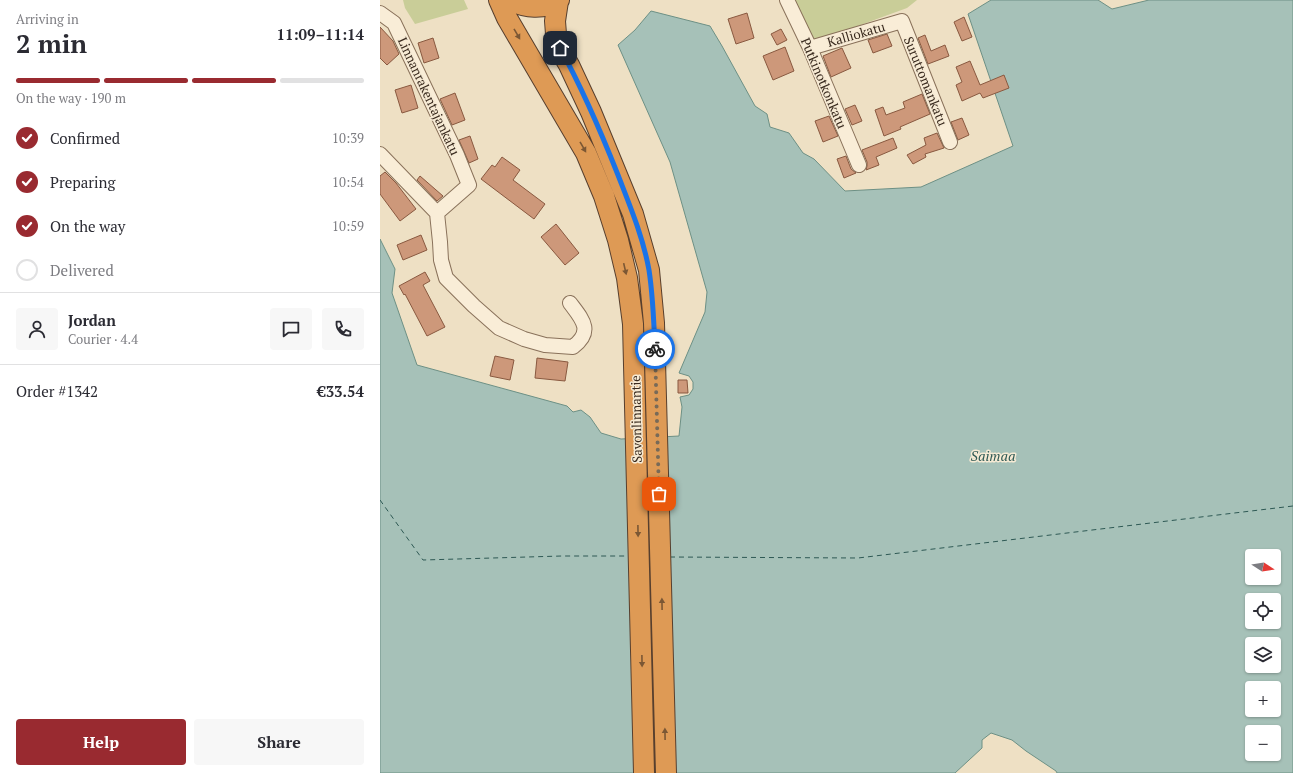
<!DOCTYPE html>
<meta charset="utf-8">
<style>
:root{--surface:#fff;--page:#f7f7f7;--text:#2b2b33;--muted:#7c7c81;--line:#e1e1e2;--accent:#992a30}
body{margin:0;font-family:"PT Serif",serif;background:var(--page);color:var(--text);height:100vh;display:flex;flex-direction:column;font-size:15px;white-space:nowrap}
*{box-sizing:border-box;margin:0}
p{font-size:13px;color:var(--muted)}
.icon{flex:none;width:22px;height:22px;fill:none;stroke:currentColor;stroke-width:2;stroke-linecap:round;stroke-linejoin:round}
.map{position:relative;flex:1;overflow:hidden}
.sheet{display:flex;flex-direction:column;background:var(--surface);width:380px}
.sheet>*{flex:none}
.needle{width:26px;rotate:102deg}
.tools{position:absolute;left:865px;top:549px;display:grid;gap:8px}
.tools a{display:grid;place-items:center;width:36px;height:36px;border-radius:4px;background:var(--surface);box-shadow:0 1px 3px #0004;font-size:20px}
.pin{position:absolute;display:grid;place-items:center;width:34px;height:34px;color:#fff;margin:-17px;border-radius:8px;box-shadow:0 2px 6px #0006}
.courier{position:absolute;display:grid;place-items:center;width:40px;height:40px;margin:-20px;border:3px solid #1a73e8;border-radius:50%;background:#fff;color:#222;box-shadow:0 1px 5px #0007}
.overview em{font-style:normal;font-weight:800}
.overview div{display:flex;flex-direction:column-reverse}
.overview{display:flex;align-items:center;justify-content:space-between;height:68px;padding:0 16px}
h1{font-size:26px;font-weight:800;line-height:30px}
.bar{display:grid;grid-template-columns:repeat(4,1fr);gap:6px 4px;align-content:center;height:48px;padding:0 16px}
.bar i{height:5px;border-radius:3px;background:var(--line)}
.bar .on{background:var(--accent)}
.bar p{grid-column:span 4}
.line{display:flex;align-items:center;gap:10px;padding:0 16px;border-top:1px solid var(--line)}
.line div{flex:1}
.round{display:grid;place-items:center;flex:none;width:42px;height:42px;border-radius:4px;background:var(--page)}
ol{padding:0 16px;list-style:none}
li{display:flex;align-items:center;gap:12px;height:44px}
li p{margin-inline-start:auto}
li .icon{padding:4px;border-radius:50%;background:var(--accent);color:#fff;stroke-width:4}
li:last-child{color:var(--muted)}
li i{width:22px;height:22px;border:2px solid var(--line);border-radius:50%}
.primary-button{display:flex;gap:8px;margin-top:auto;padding:8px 16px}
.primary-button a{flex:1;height:46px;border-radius:4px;background:var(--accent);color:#fff;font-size:16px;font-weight:800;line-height:46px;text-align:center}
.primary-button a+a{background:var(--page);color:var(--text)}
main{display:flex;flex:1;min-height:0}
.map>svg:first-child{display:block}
.green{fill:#c9cd98}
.water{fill:#a6c1b8;stroke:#6d9085;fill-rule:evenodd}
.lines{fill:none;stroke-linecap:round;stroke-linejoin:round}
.ferry{stroke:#2e5954;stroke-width:1;stroke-dasharray:5 4;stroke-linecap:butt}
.building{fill:#cd987a;stroke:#895940}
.minor-casing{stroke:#89715a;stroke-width:16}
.highway-casing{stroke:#573f2e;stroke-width:22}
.minor{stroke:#f9edd7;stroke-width:14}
.highway{stroke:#de9a55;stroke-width:20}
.oneway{fill:#7b5734}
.done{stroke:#786a58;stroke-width:4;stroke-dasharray:0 7.2}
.route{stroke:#1a73e8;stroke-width:5}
.labels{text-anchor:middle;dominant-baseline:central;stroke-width:3;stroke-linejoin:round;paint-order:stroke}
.street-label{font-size:13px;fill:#392a1e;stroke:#f6ead4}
.water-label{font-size:14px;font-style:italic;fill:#2e5954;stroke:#f6ead4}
</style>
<main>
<section class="sheet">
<div class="overview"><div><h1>2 min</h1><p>Arriving in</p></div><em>11:09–11:14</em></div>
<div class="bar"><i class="on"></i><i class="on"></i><i class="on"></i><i></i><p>On the way · 190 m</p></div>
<ol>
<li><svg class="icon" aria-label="check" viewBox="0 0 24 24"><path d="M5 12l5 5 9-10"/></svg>Confirmed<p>10:39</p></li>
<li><svg class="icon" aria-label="check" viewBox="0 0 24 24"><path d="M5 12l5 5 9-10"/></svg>Preparing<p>10:54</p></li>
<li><svg class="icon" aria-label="check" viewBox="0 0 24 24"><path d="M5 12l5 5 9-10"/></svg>On the way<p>10:59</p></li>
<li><i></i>Delivered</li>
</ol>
<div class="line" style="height:72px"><a class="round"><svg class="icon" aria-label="person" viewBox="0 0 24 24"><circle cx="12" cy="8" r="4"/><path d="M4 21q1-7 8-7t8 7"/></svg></a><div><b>Jordan</b><p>Courier · 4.4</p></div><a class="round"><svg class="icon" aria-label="chat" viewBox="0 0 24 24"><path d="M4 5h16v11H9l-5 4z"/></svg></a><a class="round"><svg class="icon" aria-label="phone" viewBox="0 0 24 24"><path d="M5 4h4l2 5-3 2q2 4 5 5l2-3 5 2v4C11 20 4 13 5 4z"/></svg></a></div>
<div class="line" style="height:52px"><div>Order #1342</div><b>€33.54</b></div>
<div class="primary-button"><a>Help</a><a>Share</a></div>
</section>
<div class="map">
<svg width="913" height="773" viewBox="0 0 913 773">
<rect width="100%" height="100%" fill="#eee0c4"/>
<path class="green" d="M23,0H84L88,9L35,24L25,8Z
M412,0H537L527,8L445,38L436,40L424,31Z"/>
<path class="water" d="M611,0H718L732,9L769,0H913V773H677L676,771L646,751L632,740L611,733L602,740V748L575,773H0V239L15,269L12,293L37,365L187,406L193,412L201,410L210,417L221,433L241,439L299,436L302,407L300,397L309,395L313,389V382L309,376L299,373L325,312L327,292L290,162L238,45L255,30L271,11L330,26L342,46L375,106L387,114L390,127L409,133L423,153L434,159L465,191L541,187L633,146L588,14ZM872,556H894V578H872ZM872,600H894V622H872ZM872,644H894V666H872ZM872,688H894V710H872ZM872,732H894V754H872Z"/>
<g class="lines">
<path class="ferry" d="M0,500L43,560L182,556H249
M290,557L478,558L913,506"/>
</g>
<path class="building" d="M367,13L374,38L356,44L348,19Z
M584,17L592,37L582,41L574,22Z
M0,27L13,41L19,54L7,65L0,58Z
M401,29L407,40L397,45L391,34Z
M507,34L512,46L493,53L488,40Z
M545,35L551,51L565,45L569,56L548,64L538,38Z
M53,38L59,58L44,63L38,43Z
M405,47L414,71L393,80L383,56Z
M462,48L471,68L451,77L443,56Z
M590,61L600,85L624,75L629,88L603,98L600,93L582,101L576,85L582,82L576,67Z
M31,85L38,108L22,113L15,90Z
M75,93L85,120L72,125L60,99Z
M542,94L550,114L520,127L521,129L504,136L495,110L503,107L506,115L525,108L523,102Z
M475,105L482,121L472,125L465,109Z
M449,116L458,136L443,142L435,121Z
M582,118L589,135L578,140L571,122Z
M557,133L564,148L545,154L546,157L533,164L527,155L546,145L544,138Z
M90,136L98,159L89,163L79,140Z
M513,138L517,148L496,157L499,165L486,170L487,166V162L482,150Z
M466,156L471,169L476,173L464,178L457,159Z
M122,157L140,170L133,180L165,204L154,219L101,179L112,165L115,167Z
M5,172L16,183L36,209L20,221L0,194V176Z
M40,176L63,196L57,201L37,180Z
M176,224L199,253L185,265L161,237Z
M41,235L47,250L23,260L17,245Z
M45,272L50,281L43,285L65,327L47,336L25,294L24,295L19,286Z
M115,356L134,360L130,380L110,376Z
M157,358L188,362L185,381L155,378Z
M298,380H307L308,393H298Z"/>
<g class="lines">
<g class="minor-casing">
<path id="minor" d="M407,0L430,48L479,165
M0,13L14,23L77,155L89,185L57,213
M430,48L522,21L570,142
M0,154L57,213L60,242L61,260L66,278L94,306L119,328L144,339L165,345L193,347C214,331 202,319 190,303"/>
</g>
<g class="highway-casing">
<path id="highway" d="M119,0L127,18L206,153L224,196L238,240L247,278L253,324L264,773
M129,0C145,8 164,10 179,0
M178,1L175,21L176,34L179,48L189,65L211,112L253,214L269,270L274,323L286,773"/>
</g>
<use href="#minor" class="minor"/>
<use href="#highway" class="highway"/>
</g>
<defs><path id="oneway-solid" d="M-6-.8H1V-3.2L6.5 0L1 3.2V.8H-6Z"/></defs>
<g class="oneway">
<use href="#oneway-solid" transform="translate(137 34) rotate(60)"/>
<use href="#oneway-solid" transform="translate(203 147) rotate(60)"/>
<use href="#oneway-solid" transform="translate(245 269) rotate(77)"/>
<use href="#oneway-solid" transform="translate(258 531) rotate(89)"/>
<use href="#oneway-solid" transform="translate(282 604) rotate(-91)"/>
<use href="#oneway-solid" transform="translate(262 661) rotate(89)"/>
<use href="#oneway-solid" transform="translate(285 734) rotate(-91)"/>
</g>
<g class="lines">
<path class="done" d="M275,349L279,494"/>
<path class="route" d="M180,48C202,88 221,132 238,175C250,206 263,237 269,270C273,296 274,323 275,349"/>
</g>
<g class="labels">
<g class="street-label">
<text transform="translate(476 34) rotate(-16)">Kalliokatu</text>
<text transform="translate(546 81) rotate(68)">Suruttomankatu</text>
<text transform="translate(444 83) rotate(67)">Putkinotkonkatu</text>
<text transform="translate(49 96) rotate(65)">Linnanrakentajankatu</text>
<text transform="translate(256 419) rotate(-91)">Savonlinnantie</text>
</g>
<g class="water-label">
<text x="613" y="455">Saimaa</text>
</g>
</g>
</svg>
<div class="tools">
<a><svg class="needle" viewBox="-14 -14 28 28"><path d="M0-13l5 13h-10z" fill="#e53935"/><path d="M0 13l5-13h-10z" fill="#7c7c81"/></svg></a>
<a><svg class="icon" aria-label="locate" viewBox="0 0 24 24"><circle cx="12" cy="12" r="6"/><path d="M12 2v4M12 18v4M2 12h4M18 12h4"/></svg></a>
<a><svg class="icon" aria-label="layers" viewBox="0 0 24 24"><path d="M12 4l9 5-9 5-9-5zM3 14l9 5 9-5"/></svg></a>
<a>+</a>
<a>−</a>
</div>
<div class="pin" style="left:279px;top:494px;background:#ea580c"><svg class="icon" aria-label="bag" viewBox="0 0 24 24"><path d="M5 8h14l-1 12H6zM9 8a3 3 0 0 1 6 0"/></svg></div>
<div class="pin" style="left:180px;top:48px;background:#1f2937"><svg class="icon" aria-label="home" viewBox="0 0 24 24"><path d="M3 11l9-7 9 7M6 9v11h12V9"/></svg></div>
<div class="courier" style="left:275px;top:349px"><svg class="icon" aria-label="bike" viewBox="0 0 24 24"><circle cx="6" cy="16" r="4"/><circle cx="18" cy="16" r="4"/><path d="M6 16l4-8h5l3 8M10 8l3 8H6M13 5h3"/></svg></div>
</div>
</main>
